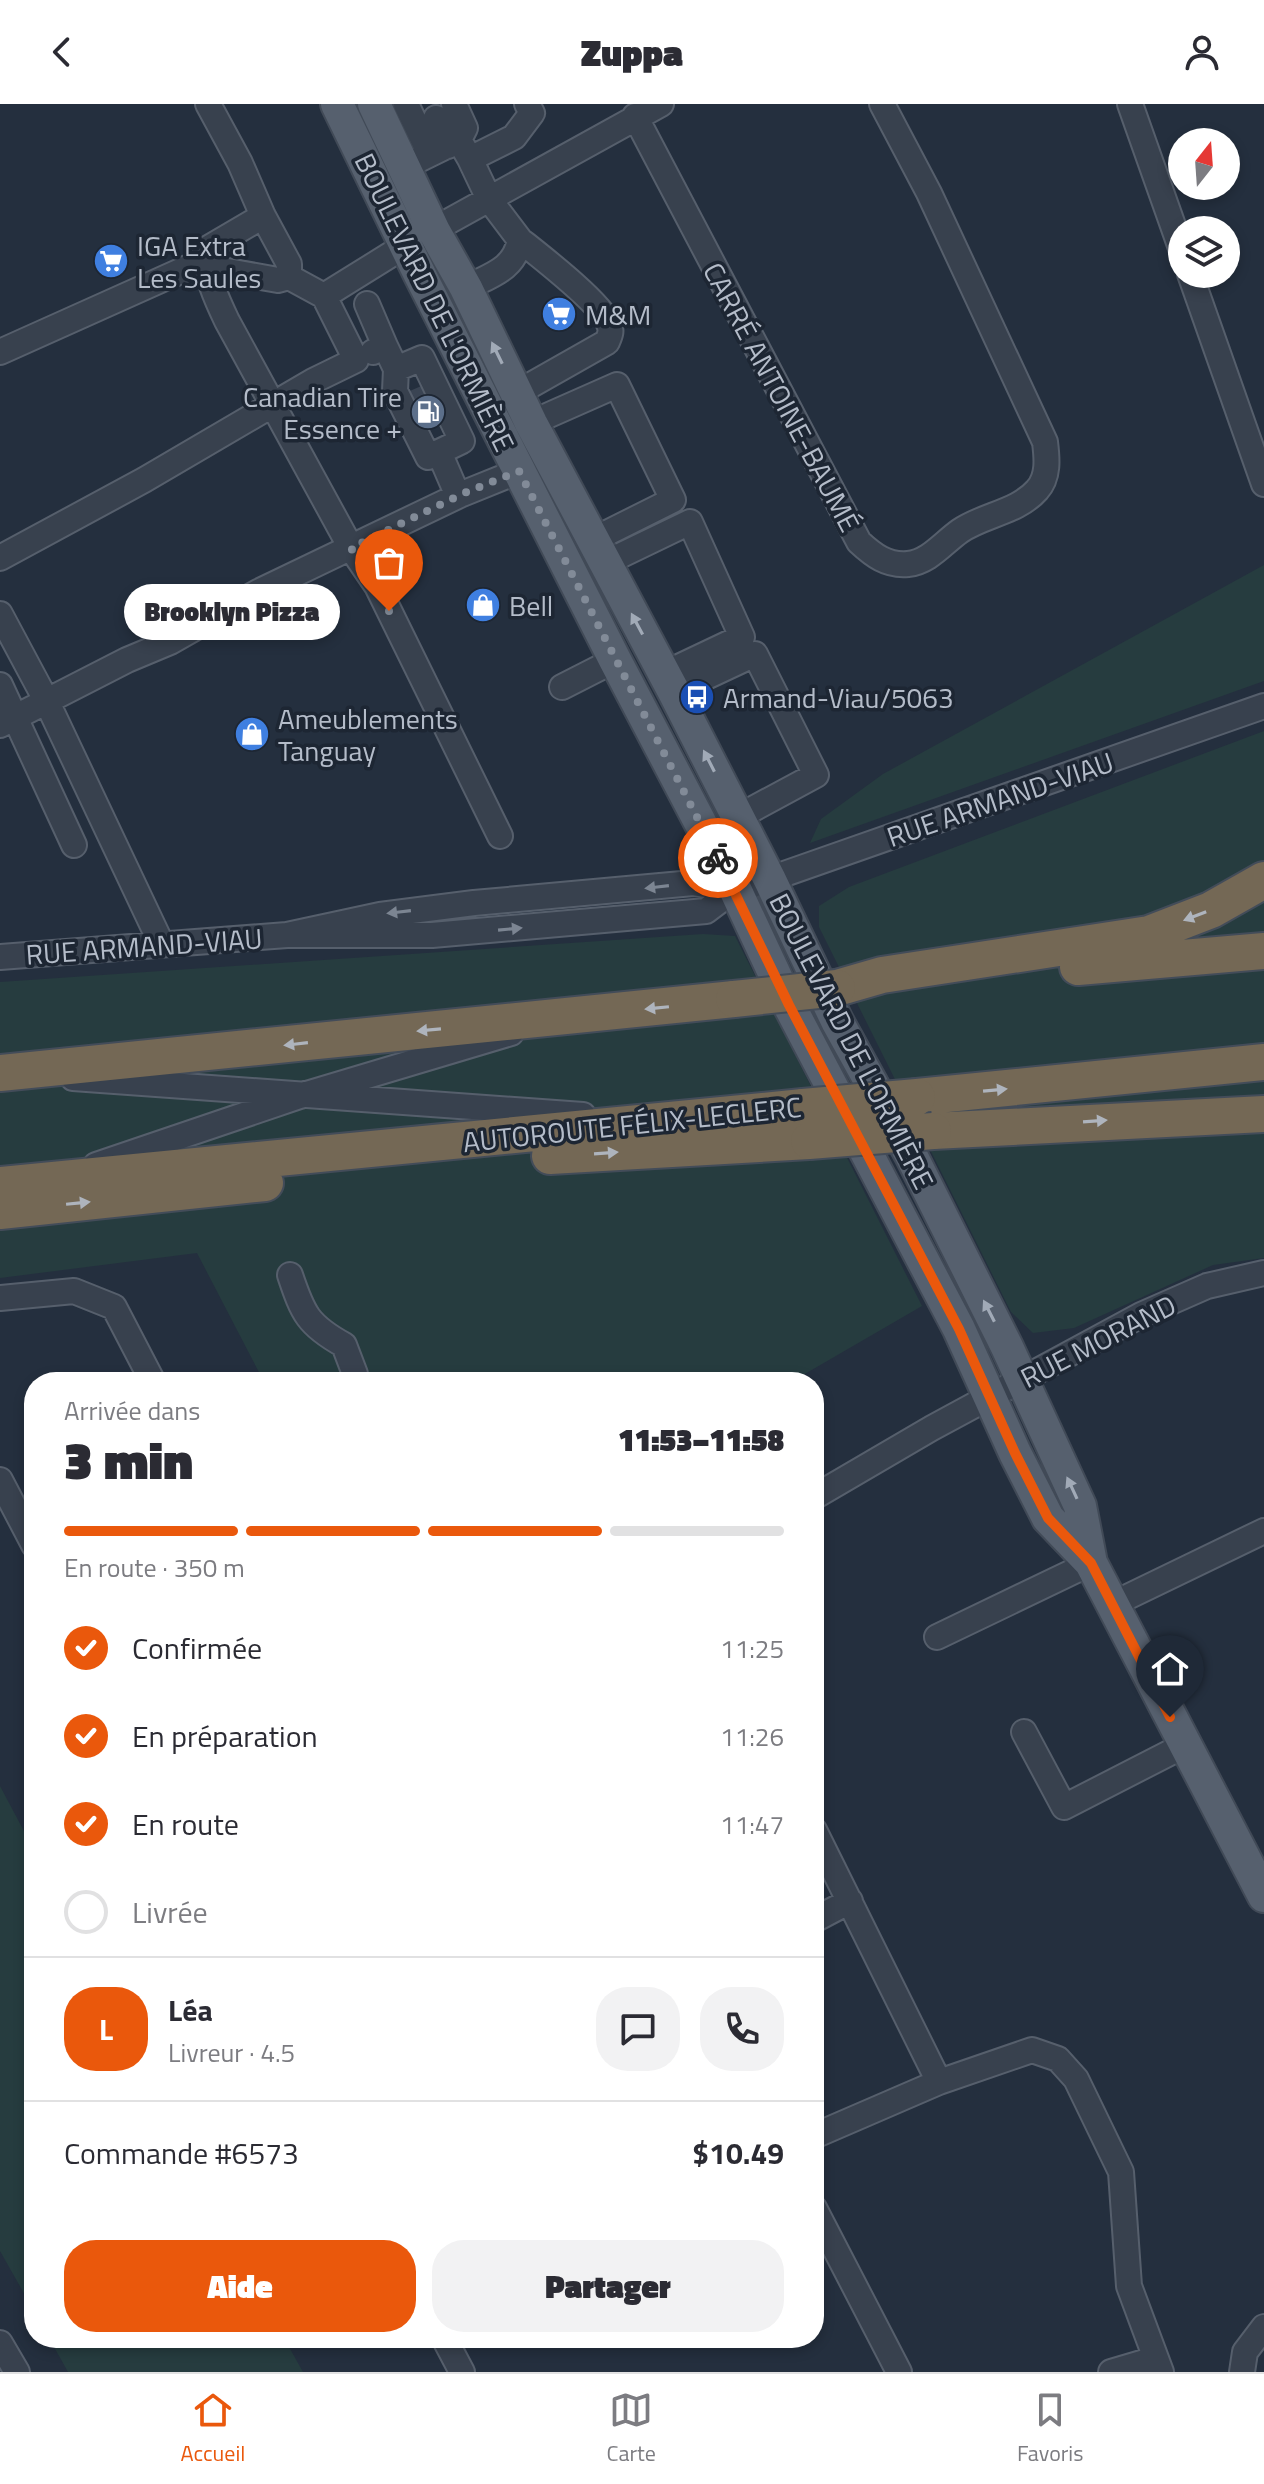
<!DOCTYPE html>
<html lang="fr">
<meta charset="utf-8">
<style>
:root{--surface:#fff;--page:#f2f2f3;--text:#2b2b33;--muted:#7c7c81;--line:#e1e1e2;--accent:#ea580c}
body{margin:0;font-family:"Titillium Web",sans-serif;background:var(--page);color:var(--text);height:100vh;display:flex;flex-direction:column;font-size:30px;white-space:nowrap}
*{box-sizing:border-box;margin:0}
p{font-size:26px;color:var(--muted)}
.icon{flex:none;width:44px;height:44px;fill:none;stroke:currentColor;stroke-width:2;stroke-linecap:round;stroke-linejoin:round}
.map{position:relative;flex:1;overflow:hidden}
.panel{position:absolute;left:24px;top:1268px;width:800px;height:976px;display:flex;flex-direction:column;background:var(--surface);border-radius:32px;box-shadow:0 4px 12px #0003}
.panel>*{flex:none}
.needle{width:52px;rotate:17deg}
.tools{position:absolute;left:1168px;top:24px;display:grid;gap:16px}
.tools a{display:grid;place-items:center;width:72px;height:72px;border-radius:50%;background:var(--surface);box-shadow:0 4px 12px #0003;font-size:40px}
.pin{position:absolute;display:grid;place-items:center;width:68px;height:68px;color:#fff;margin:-82px -34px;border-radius:50% 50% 50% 0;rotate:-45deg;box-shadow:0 0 8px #0007}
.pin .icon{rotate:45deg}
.courier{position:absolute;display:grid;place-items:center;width:80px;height:80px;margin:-40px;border:6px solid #ea580c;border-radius:50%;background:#fff;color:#222;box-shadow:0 2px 10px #0007}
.bubble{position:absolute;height:56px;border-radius:28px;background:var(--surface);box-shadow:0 4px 12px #0003;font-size:26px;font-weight:800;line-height:56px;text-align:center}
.summary em{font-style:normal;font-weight:800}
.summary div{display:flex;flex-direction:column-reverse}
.summary{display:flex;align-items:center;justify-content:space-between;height:136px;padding:0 40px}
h1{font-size:52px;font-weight:800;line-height:60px}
.bar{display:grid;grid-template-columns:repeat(4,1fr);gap:12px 8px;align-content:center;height:96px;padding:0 40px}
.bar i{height:10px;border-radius:6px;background:var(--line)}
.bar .active{background:var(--accent)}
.bar p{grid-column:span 4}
.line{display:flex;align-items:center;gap:20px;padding:0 40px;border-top:2px solid var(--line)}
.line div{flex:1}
.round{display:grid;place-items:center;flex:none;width:84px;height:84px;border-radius:32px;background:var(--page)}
ol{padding:0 40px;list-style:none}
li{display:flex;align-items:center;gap:24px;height:88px}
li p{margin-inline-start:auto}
li .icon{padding:8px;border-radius:50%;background:var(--accent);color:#fff;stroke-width:4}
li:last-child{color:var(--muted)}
li i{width:44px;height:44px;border:4px solid var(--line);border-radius:50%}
.action{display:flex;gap:16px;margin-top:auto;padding:16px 40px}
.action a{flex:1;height:92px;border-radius:32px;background:var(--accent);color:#fff;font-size:32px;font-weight:800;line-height:92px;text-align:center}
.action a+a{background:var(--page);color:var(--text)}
header{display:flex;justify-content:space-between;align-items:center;height:104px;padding:0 40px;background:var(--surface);font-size:36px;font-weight:800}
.menu{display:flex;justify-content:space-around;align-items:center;height:112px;border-top:2px solid var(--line);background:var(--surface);font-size:22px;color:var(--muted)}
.menu a{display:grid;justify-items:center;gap:4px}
.menu .active{color:var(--accent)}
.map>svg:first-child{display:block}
.green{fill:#263c3f}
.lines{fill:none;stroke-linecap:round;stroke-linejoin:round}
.minor-tunnel{stroke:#3a4453;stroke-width:24;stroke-dasharray:24 12;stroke-linecap:butt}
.minor-casing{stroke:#565f6c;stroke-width:28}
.major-casing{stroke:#414a57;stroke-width:36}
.highway-casing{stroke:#434c59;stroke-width:40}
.minor{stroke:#38414e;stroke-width:24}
.major{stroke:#56606e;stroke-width:32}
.highway{stroke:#746855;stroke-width:36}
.highway-bridge-casing{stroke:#434c59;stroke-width:40;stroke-linecap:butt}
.highway-bridge{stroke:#746855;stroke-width:36}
.oneway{fill:#a1aab7}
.oneway2{fill:#7c8592}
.oneway3{fill:#aeb4bd}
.done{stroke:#828b98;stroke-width:8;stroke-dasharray:0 14.4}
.route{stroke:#ea580c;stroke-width:10}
.labels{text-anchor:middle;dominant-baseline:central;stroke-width:7;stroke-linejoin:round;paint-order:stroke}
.poi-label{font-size:28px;fill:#b4bcc9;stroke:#1d2633;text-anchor:start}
.street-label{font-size:28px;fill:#b4bcc9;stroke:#1d2633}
</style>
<header><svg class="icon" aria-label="back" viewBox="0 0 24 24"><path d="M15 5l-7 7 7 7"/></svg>Zuppa<svg class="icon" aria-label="person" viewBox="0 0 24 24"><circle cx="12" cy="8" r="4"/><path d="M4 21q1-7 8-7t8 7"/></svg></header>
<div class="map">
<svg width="1264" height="2268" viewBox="0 0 1264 2268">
<rect width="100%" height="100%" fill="#242f3e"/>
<path class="green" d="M1264,461V577L810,739L821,715L883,670Z
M1264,627V1154L1213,1161L1074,1224L1033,1229L1011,1208L819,823V802L849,783Z
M703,830L735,832L922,1202L791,1278H264L197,1149L0,1174V878Z
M0,1682L34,1746V2207L0,2147Z
M49,2234H284L303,2268H68Z"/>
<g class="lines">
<path class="minor-tunnel" d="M419,283L429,306"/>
<g class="minor-casing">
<path id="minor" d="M208,0L240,59L263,112L289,160V173
M406,0L430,50
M454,0L465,24L459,36
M1130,0L1182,147
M635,12L859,438C873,451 887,462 908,460C929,458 943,439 960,427C983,411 1018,408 1037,386C1049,373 1047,354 1045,338L929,89L882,0
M436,14L448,42
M404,63L459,36L470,55
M263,112L205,146C206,172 216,194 227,217L351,444L377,482L500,732
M1190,170L1264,380
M466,184C491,171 514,166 520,136L489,95L470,55L514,33L532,9L527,0
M324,192L406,141L661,0
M367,200L385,242L373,248
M385,242L396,265L422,254L462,337L439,348L458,392
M0,248L194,161L278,176L289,173L324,192L356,256L313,277L144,376L0,454
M396,265L395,287L428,353L439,348
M517,289L607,238C610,231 612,227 609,220C601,199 540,152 520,136
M531,319L617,281L673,396L593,436
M605,459L690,418L742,533L664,570
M0,510L47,598L161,839
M0,581L74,741
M562,583L615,556
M674,588L755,550L816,671L738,713
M0,621L127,556L170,538L260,487L462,390L519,367
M287,831L380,811L474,799L693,779L735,785L750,782L1264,602
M0,853L287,831H432L706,807L735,785
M73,974L583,1011
M96,1061L300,992L511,929
M290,1171C303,1210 308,1221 344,1241L355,1270L354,1278
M0,1194L74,1187L114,1203L153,1278
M0,1376L34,1441
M814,1393L932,1324L1141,1211L1207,1182L1264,1169
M1113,1500L1264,1427
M937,1533L1091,1459
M1024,1628L1064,1703L1185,1641
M814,1726L939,1978
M814,1816L850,1797
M814,2032L939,1978L1032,1946L1058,1955L1076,1975L1121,2068L1129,2182L1161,2268
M814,2104L899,2268
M444,2234L462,2268
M0,2239L17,2268
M1111,2268L1155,2255
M1242,2268L1245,2248L1264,2223"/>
</g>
<g class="major-casing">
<path id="major" d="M337,0L420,171L615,556L735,785L789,901L959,1225L1015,1349L1048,1414L1091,1459L1264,1792
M374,0L434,127L466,184L531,319L674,588L770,776L837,917L911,1051L1007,1243L1080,1402L1091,1459"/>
</g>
<g class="highway-casing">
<path id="highway" d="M1078,863L1264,847
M837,884L882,871L1149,830L1211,806L1264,776
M0,969L734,895
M917,993L1264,958
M933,1027L1264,1010
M550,1052L809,1037
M0,1081L803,1003
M0,1107L265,1079"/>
</g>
<use href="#minor" class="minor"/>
<use href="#major" class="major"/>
<use href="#highway" class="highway"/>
<g class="highway-bridge-casing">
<path id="highway-bridge" d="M734,895L837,884
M803,1003L917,993
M809,1037L933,1027"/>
</g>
<use href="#highway-bridge" class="highway-bridge"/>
</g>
<defs><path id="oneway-solid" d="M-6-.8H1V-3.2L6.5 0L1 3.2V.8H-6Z" transform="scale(2)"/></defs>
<g class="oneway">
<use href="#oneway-solid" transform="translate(497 249) rotate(-116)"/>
<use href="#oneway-solid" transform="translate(637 520) rotate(-118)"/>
<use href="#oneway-solid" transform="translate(709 657) rotate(-117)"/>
<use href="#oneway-solid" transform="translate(989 1207) rotate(-117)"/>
<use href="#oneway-solid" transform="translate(1072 1384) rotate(-115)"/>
</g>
<g class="oneway2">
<use href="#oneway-solid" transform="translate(657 783) rotate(173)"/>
<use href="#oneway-solid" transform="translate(399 808) rotate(173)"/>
<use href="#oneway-solid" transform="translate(510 825) rotate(-5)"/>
</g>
<g class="oneway3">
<use href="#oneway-solid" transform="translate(1195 812) rotate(159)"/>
<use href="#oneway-solid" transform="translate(657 904) rotate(174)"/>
<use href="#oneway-solid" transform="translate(429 926) rotate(175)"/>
<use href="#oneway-solid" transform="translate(296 940) rotate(173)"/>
<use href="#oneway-solid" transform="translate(995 986) rotate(-5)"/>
<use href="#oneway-solid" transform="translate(1095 1017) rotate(-4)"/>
<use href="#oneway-solid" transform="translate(606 1049) rotate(-4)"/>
<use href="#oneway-solid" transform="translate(78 1099) rotate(-6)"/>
</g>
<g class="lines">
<path class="done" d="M389,507L377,482L351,444L462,390L519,367L718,754"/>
<path class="route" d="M718,754L789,901L959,1225L1015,1349L1048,1414L1091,1459L1170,1613"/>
</g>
<defs>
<g id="supermarket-disc" transform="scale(1.8)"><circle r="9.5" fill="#3f7fe0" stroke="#1d2633"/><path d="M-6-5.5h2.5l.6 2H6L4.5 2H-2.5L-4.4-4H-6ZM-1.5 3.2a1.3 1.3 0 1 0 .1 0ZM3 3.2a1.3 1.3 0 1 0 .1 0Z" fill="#fff"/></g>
<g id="fuel-disc" transform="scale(1.8)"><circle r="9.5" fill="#5c6f8a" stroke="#1d2633"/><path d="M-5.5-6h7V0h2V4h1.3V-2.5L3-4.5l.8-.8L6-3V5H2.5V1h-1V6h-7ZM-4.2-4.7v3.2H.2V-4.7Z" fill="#fff"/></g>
<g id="shop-disc" transform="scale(1.8)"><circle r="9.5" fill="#3f7fe0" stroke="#1d2633"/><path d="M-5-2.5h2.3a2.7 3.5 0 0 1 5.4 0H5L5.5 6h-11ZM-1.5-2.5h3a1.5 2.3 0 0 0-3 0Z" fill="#fff"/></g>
<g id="bus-disc" transform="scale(1.8)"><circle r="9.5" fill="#1a4fb4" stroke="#1d2633"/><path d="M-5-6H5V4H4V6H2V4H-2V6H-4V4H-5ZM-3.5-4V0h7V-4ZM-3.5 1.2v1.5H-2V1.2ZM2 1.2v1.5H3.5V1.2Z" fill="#fff"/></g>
</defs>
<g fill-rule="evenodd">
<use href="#supermarket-disc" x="111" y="157"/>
<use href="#supermarket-disc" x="559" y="210"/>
<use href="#fuel-disc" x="428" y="308"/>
<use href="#shop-disc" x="483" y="501"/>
<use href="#bus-disc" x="697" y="593"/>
<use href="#shop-disc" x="252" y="630"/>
</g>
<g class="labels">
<g class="poi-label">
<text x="137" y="141">IGA Extra<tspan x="137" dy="32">Les Saules</tspan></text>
<text x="585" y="210">M&amp;M</text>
<text x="402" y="292" text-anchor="end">Canadian Tire<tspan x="402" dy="32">Essence +</tspan></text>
<text x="509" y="501">Bell</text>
<text x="723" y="593">Armand-Viau/5063</text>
<text x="278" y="614">Ameublements<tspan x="278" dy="32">Tanguay</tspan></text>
</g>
<g class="street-label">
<text transform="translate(435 198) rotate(64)">BOULEVARD DE L'ORMIÈRE</text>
<text transform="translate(782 293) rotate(62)">CARRÉ ANTOINE-BAUMÉ</text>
<text transform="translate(1000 695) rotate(-19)">RUE ARMAND-VIAU</text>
<text transform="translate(144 842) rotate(-4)">RUE ARMAND-VIAU</text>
<text transform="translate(852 937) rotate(63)">BOULEVARD DE L'ORMIÈRE</text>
<text transform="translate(632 1020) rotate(-6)">AUTOROUTE FÉLIX-LECLERC</text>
<text transform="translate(1098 1237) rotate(-27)">RUE MORAND</text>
</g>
</g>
</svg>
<div class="tools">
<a><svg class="needle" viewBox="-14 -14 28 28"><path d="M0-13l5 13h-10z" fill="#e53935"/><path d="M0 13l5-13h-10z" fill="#7c7c81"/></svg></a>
<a><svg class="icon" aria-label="layers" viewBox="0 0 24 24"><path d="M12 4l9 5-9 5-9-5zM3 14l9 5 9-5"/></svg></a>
</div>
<div class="pin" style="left:389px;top:507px;background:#ea580c"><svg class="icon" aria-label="bag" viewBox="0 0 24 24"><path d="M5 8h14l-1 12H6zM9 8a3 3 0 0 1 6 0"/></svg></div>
<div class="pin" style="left:1170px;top:1613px;background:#1f2937"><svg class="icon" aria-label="home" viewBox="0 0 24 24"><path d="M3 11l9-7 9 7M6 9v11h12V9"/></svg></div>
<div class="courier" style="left:718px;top:754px"><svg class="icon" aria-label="bike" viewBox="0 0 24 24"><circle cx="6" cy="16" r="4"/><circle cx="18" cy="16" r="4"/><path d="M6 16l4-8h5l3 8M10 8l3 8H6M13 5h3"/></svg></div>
<div class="bubble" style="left:124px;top:480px;width:216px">Brooklyn Pizza</div>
<section class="panel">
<div class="summary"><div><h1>3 min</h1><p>Arrivée dans</p></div><em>11:53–11:58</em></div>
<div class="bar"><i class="active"></i><i class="active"></i><i class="active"></i><i></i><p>En route · 350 m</p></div>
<ol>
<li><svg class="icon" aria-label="check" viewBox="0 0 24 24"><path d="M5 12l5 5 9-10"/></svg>Confirmée<p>11:25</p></li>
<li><svg class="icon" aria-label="check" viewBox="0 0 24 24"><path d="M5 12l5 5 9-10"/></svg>En préparation<p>11:26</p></li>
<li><svg class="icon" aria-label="check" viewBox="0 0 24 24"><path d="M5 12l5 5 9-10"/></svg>En route<p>11:47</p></li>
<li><i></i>Livrée</li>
</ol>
<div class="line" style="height:144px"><b class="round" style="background:var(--accent);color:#fff">L</b><div><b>Léa</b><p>Livreur · 4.5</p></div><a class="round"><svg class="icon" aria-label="chat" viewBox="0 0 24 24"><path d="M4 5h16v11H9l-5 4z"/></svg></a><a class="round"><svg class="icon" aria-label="phone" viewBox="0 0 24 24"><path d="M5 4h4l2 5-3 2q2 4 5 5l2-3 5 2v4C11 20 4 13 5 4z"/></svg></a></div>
<div class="line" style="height:104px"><div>Commande #6573</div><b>$10.49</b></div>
<div class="action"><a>Aide</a><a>Partager</a></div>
</section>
</div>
<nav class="menu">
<a class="active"><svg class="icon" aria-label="home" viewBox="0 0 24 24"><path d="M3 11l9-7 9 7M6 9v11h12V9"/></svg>Accueil</a>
<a><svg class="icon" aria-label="map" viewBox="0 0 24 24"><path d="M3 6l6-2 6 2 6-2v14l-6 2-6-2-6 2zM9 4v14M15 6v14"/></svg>Carte</a>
<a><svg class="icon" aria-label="saved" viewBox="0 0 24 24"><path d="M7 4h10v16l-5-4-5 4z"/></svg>Favoris</a>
</nav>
